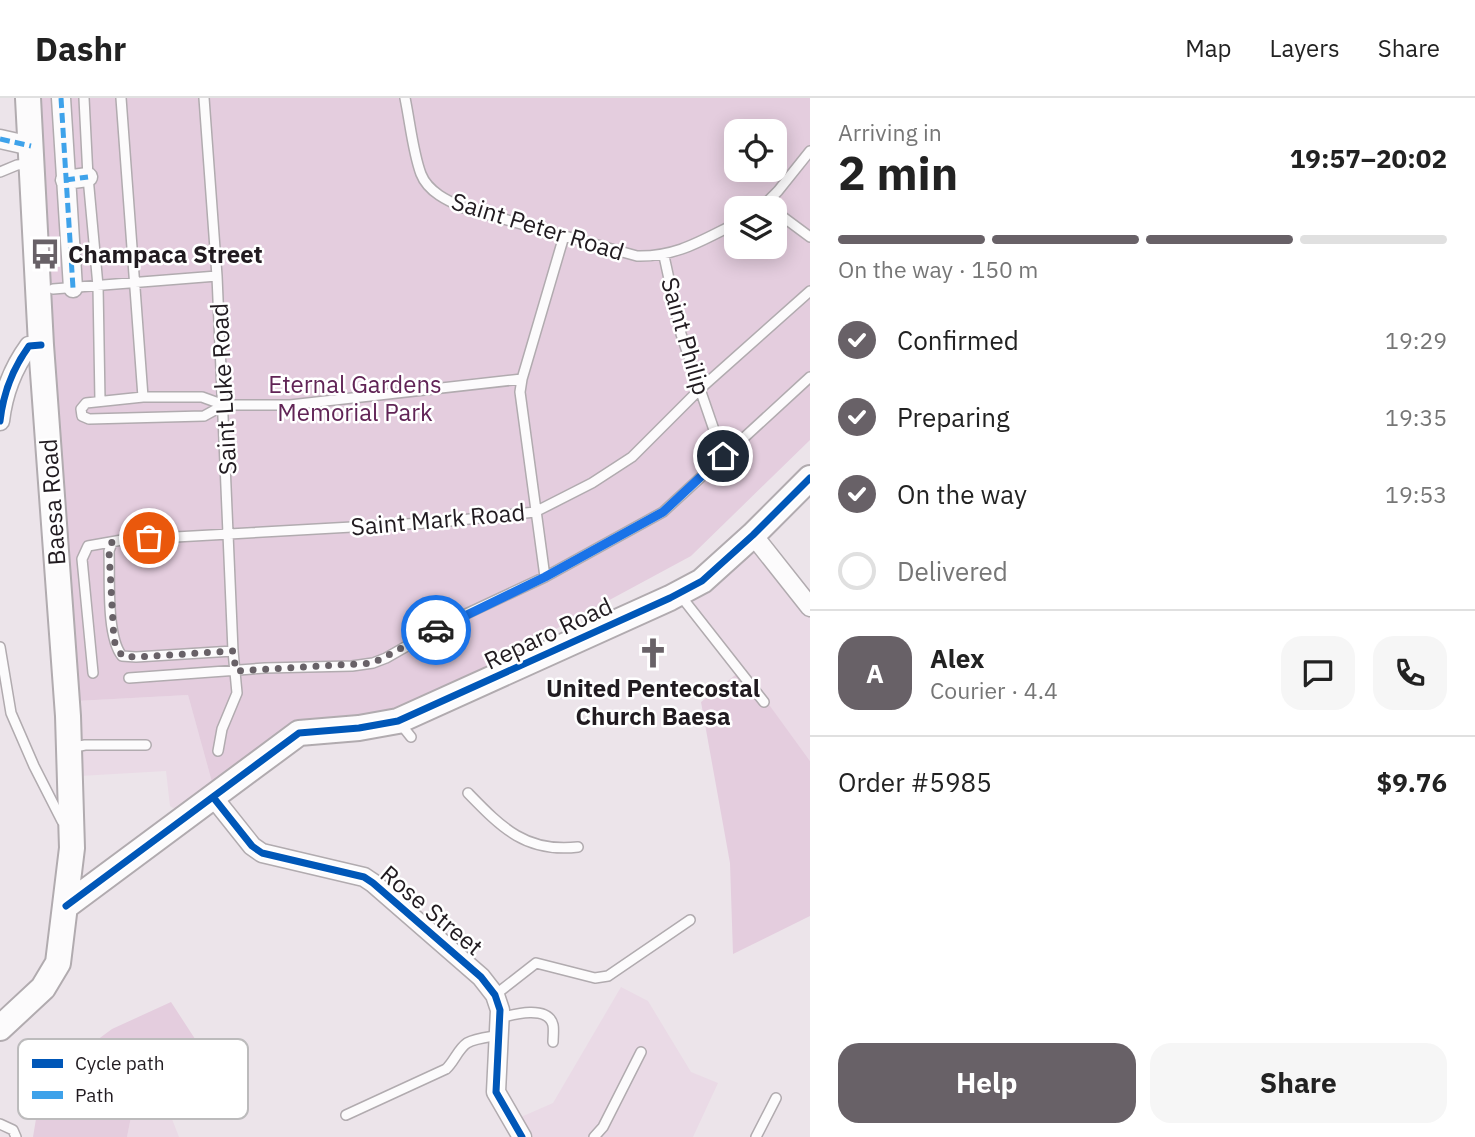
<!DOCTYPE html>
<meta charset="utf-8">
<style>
:root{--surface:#fff;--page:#f6f6f6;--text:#222;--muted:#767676;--line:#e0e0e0;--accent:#686167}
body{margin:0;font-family:"IBM Plex Sans",sans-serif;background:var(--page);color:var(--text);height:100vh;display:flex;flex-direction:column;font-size:26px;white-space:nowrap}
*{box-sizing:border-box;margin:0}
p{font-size:23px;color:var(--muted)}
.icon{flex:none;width:38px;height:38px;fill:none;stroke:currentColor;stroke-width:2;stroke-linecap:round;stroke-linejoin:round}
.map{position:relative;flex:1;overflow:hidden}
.sheet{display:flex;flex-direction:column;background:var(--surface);width:665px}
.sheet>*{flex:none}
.controls{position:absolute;left:724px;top:21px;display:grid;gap:14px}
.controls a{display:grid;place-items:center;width:63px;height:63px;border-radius:14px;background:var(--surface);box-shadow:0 4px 18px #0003;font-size:35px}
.pin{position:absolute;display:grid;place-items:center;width:60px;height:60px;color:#fff;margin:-30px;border:4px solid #fff;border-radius:50%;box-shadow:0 2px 7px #0007}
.courier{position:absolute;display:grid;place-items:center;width:70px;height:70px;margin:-35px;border:5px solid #1a73e8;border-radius:50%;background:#fff;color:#222;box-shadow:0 2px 9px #0007}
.overview em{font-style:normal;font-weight:700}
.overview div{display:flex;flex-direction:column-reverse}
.overview{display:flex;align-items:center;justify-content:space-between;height:119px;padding:0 28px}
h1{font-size:46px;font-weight:700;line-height:52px}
.bar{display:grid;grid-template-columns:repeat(4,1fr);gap:10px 7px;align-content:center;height:84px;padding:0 28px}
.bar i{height:9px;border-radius:5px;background:var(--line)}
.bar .current{background:var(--accent)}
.bar p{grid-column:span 4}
.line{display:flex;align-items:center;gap:18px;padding:0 28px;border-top:2px solid var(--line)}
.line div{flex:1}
.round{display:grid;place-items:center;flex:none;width:74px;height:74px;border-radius:21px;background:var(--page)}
ol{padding:0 28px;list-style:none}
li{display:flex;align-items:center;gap:21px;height:77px}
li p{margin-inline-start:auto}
li .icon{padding:7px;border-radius:50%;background:var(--accent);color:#fff;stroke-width:4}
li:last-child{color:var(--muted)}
li i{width:38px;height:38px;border:4px solid var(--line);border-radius:50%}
.action{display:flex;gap:14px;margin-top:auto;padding:14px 28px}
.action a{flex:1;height:80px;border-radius:21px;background:var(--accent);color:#fff;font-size:28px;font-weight:700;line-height:80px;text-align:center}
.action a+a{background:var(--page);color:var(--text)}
header{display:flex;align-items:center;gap:42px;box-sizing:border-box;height:98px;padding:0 35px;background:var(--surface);border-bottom:2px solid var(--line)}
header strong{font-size:33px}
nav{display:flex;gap:38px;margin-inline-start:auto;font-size:24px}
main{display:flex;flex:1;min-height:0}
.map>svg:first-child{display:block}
.built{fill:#eadae6}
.green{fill:#e4cdde;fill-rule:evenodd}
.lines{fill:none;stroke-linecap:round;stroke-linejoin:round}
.lane-casing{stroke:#b1abaf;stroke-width:12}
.street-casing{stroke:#b1abaf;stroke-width:21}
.secondary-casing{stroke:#b1abaf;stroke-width:28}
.lane{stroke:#fcfbfc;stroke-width:9}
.street{stroke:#fcfbfc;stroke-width:18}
.secondary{stroke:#fcfbfc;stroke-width:24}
.quiet{stroke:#3ea2ea;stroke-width:5;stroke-dasharray:10 5;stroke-linecap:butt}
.cycleway-casing{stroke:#fff;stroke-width:11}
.cycleway{stroke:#0057b8;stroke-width:7}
.done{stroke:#686167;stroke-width:7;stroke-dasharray:0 12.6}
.route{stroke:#1a73e8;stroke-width:9}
.labels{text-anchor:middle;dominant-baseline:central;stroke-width:5;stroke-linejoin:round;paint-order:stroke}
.street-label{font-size:24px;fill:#211b20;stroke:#fff}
.poi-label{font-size:24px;font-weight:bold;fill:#211b20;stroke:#fff;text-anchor:start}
.park-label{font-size:24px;fill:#612456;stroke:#fff}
.key{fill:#fff;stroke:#bcbbbc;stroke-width:2}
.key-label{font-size:19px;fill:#211b20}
</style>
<header>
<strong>Dashr</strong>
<nav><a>Map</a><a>Layers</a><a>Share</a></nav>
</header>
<main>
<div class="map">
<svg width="810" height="1039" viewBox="0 0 810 1039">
<rect width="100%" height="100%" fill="#ece4ea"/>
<path class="built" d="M753,443L810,513V663L688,497Z
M188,597L215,695L183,716L170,708L166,673L80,678L76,603Z
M621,889L648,903L691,974L718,985L693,1039H533L521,1019L553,1005Z
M165,1003L179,1039H127L133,1009Z"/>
<path class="green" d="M40,0H810V342L691,458L396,617L299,630L215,695L188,597L76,603L62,425ZM737,33H775V72H737ZM737,110H775V149H737Z
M743,571L810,663V818L733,856L730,765L701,604Z
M171,904L212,967L232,960L240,995L133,1009L127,1039H33L47,955L74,959L112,931Z"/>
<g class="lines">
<g class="lane-casing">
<path id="lane" d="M84,0L88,79L98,188L100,303
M121,0L143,299
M204,0L217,178L233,553L237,595L222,631L218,653
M405,0C410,24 413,55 421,76C428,94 448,103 464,110L637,158C677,159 702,142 737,125
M0,74L17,67L28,66
M761,110L778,93L810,53
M775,113L810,139
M664,158L681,236L723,358
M53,191L217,178
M224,307L204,318L89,321L82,318L81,311L86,305L143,299H202L224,307H290L522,281
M112,445L109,453C110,480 106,538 122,558L136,559L233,553
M545,479L520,294L522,281L564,138
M680,497L764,604
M0,549L11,615L34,668L62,723L66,725
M93,575L82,461L88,448L122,442L441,424L535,414L592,385L632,359L700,291L810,193
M129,580L265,570L352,568L373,565L386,560L449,524L545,479L663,414L810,279
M399,624L411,639
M70,650L85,647H146
M468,695C502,730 526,755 578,749
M495,897L536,865L595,880L608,878L690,822
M500,920C514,916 548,907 553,927C554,932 553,939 553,944
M346,1017L446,971C454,964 458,951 467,945C476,940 490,939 500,937
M0,1026L13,1032L16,1039
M594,1039L603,1029L641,954
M756,1039L776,1000"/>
</g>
<g class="street-casing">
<path id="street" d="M61,0L73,190
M0,41L31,48
M65,82L88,79
M0,323C3,297 13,270 29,248L41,247
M753,437L810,509
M213,699L252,748L262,755L364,779L373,785L481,879L495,897L500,912L496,994L522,1039"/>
</g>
<g class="secondary-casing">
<path id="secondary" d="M66,808L299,635L359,630L398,623L670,500L702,483L753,437L810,380
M0,930L43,890L58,865L72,750L68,618L41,247L28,0"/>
</g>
<use href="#lane" class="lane"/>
<use href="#street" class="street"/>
<use href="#secondary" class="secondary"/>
<path class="quiet" d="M61,0L73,190
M0,41L31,48
M65,82L88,79"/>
<g class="cycleway-casing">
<path id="cycleway" d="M0,323C3,297 13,270 29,248L41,247
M213,699L252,748L262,755L364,779L373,785L481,879L495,897L500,912L496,994L522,1039
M66,808L299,635L359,630L398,623L670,500L702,483L753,437L810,380"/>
</g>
<use href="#cycleway" class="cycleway"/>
</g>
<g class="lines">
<path class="done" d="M149,440L112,444L109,453L114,543L122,558L136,559L233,553L236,573L373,565L436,532"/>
<path class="route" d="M436,532L545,479L663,414L723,358"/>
</g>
<defs>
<g id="bus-bare" transform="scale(2.415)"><path d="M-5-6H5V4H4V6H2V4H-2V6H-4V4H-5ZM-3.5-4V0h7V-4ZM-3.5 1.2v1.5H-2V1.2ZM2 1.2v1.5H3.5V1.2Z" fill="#686167" stroke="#fff" stroke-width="2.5" paint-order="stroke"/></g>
<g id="church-bare" transform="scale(2.415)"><path d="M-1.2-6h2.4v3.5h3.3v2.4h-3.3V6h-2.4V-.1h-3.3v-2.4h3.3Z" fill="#686167" stroke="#fff" stroke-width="2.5" paint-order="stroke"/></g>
</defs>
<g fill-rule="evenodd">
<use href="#bus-bare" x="45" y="156"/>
<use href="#church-bare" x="653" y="555"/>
</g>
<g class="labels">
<g class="street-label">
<text transform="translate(538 128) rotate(17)">Saint Peter Road</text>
<text transform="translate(686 238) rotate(74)">Saint Philip</text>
<text transform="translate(223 291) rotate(-93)">Saint Luke Road</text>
<text transform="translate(52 404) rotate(-94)">Baesa Road</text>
<text transform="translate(438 421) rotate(-5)">Saint Mark Road</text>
<text transform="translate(548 535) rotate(-25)">Reparo Road</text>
<text transform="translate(432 812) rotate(40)">Rose Street</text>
</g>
<g class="poi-label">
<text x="68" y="156">Champaca Street</text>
<text x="653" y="590" text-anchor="middle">United Pentecostal<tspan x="653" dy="28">Church Baesa</tspan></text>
</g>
<g class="park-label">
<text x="355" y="286">Eternal Gardens<tspan x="355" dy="28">Memorial Park</tspan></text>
</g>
</g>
<rect x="18" y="941" width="230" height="80" rx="10" class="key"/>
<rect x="32" y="961" width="31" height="9" fill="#0057b8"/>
<rect x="32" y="993" width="31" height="8" fill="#3ea2ea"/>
<g class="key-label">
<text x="75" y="972">Cycle path</text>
<text x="75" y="1004">Path</text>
</g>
</svg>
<div class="controls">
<a><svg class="icon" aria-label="locate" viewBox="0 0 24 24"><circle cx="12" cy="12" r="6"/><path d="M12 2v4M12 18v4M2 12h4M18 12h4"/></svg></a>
<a><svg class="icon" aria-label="layers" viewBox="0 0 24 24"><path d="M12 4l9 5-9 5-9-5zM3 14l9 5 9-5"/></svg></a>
</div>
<div class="pin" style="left:149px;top:440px;background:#ea580c"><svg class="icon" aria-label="bag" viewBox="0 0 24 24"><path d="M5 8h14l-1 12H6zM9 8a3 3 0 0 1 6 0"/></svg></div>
<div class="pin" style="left:723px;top:358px;background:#1f2937"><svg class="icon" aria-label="home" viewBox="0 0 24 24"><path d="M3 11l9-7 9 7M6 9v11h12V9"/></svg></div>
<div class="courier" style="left:436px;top:532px"><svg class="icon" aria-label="car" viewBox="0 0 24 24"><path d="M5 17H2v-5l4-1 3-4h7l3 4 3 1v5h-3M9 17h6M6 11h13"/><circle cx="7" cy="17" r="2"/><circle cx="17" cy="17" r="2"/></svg></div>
</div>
<section class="sheet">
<div class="overview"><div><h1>2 min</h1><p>Arriving in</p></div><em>19:57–20:02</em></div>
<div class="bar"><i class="current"></i><i class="current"></i><i class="current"></i><i></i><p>On the way · 150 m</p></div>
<ol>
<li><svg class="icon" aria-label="check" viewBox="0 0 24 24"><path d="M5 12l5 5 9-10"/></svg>Confirmed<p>19:29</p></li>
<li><svg class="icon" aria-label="check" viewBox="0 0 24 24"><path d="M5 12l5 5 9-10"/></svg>Preparing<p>19:35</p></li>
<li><svg class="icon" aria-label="check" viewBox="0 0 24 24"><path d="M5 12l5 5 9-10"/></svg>On the way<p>19:53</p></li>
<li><i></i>Delivered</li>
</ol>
<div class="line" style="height:126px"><b class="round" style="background:var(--accent);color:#fff">A</b><div><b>Alex</b><p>Courier · 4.4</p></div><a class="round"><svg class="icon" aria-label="chat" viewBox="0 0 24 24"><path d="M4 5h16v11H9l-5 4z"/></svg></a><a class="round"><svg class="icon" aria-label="phone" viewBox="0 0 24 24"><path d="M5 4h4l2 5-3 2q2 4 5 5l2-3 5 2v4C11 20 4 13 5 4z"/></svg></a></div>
<div class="line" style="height:91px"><div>Order #5985</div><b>$9.76</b></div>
<div class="action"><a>Help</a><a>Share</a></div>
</section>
</main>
